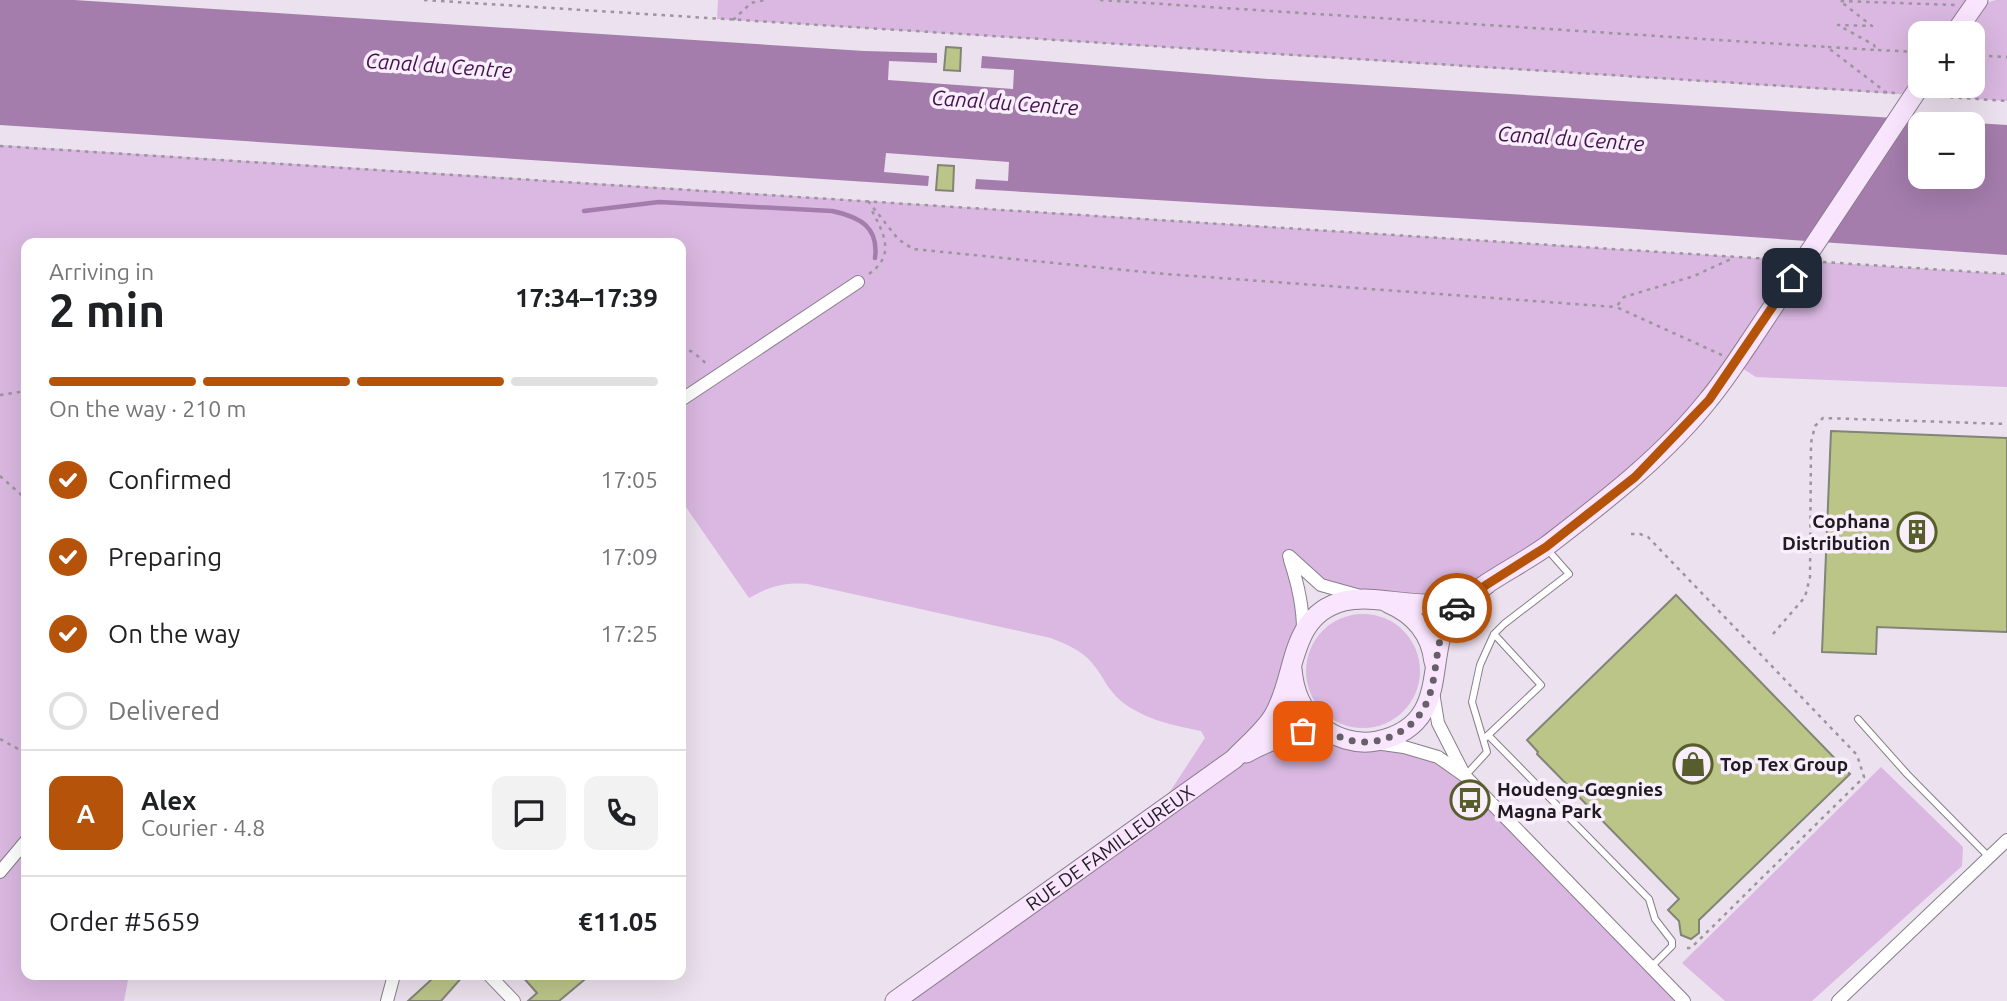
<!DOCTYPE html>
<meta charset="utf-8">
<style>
:root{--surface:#fff;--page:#f2f2f2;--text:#202124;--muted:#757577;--line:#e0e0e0;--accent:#b45309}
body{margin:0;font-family:Ubuntu,sans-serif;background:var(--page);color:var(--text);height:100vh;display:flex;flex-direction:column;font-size:26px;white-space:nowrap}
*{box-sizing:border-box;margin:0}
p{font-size:23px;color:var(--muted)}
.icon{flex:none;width:38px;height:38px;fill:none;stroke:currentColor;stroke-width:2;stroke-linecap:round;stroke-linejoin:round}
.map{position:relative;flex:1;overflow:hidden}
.drawer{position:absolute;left:21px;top:238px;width:665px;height:742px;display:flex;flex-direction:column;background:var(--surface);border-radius:14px;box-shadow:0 7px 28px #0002}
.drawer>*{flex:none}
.buttons{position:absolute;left:1908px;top:21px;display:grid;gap:14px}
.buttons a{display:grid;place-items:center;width:77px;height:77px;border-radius:14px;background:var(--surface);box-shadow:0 7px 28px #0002;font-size:35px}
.pin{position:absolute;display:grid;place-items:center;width:60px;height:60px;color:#fff;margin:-30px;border-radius:14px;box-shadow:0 4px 10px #0006}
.courier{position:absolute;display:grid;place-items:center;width:70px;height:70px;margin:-35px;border:5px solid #b45309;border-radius:50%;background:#fff;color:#222;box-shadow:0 2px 9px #0007}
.overview em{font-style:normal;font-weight:700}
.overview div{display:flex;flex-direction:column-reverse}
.overview{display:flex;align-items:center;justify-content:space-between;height:119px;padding:0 28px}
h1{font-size:46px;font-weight:700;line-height:52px}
.bar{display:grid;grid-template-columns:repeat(4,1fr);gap:10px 7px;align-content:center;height:84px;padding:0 28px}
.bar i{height:9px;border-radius:5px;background:var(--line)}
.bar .on{background:var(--accent)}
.bar p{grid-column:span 4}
.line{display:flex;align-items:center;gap:18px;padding:0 28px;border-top:2px solid var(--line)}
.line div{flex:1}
.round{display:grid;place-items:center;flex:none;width:74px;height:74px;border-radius:14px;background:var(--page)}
ol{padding:0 28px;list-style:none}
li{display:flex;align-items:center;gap:21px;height:77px}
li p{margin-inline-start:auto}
li .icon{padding:7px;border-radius:50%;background:var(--accent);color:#fff;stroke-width:4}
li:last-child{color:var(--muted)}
li i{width:38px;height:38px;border:4px solid var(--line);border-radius:50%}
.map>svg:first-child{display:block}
.green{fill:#dab8e1;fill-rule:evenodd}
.water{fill:#a47dac;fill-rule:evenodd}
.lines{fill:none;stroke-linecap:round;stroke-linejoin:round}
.stream{stroke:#a47dac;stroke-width:4.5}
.building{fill:#bcc588;stroke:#818476;stroke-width:2}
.lane-casing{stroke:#887e8a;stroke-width:8}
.street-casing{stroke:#887e8a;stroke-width:14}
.secondary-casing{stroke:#887e8a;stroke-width:21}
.path{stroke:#9c949e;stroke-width:2.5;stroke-dasharray:3.5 5;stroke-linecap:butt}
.lane{stroke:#fff;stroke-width:6}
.street{stroke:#fff;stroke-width:12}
.secondary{stroke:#f9e5fd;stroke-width:19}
.secondary-bridge-casing{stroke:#887e8a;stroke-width:21;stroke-linecap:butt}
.secondary-bridge{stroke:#f9e5fd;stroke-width:19}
.done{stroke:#676068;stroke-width:7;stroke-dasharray:0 12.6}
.route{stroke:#b45309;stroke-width:9}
.labels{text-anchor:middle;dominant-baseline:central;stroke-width:7;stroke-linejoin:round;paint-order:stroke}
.poi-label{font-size:19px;font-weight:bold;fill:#1f1b20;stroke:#f9eefb;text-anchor:start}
.street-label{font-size:19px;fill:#1f1b20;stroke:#f9eefb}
.water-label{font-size:21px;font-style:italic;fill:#43114d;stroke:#f9eefb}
</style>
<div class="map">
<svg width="2007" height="1001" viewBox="0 0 2007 1001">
<rect width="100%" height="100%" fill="#ece1ee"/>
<path class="green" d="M718,0H1978L1975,6L1996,0H2007V101L717,19ZM1920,33H1972V86H1920Z
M0,145L2007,274V387L1756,377L1735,364L1635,477L1456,599L1338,590L1290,558L1303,607L1282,696L1236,757L1303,731L1438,757L1684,1001H895L1154,816L1205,738L1201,731C1173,725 1145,720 1121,701C1106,688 1103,675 1092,663C1082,650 1065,644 1051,638L808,584C785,582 770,586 749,598L681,500V243H26V975H129L124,1001H0Z
M1306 671a57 57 0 1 1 114 0a57 57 0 1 1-114 0Z
M1881,767L1963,847L1962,866L1812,1001H1725L1682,963Z"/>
<path class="water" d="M0,0H74L864,51L937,53V63L889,61L888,80L1013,89L1014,70L981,68L982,56L1268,79L2007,125V255L1622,228L975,189L976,179L1008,181L1009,162L886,153L884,172L929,176L928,186L0,125ZM1920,124H1972V177H1920Z"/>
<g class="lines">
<path class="stream" d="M584,211L659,202L832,211C860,217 879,227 875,258"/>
</g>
<path class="building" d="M946,47L961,48L960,71L944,70Z
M938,165L954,166L953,191L936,190Z
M1831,431L2007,438V632L1877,627L1876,654L1822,652Z
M1676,595L1850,774L1699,920V933L1691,939L1681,935L1679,921L1668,910L1679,899L1537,754L1538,752L1527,740Z
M432,975H464L441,1001H408L431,980Z
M521,975H590L559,1001H528L537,993Z"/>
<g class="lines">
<g class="lane-casing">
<path id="lane" d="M1858,719L1907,774L1989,857
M1488,735L1649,899L1655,919L1672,941V946L1652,966
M1485,738L1541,685L1494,634
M1465,776L1487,752L1472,702L1480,665L1494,634L1504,624L1569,574L1547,549"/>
</g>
<g class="street-casing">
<path id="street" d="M681,400L858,282
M1289,556L1321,585L1357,595
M1290,560C1298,584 1303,605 1303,630
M1433,692L1438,723L1463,772
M1375,743L1404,747L1438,757L1465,776L1684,1001
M0,872L26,841
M489,975L514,1001
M387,1001L394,975
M1838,1001L2007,840"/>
</g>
<g class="secondary-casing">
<g id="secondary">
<path d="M1955,33L1978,0"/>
<path d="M1388,603C1414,614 1431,634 1434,662"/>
<path d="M1292,669C1294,692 1301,709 1318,724C1334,738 1356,745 1377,741C1458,724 1419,646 1456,608C1482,582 1518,567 1548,545C1605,501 1664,456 1709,399C1724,381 1736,362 1749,343"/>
<path d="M1246,753C1276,737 1294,731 1328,733"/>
<path id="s1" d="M895,1001L1234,759C1247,745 1265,731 1274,715C1297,676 1288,615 1344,601C1372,595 1401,605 1430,604C1450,604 1468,594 1486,585"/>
</g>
</g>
<path class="path" d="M424,0L1895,93
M1100,0L1827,47
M733,20L751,3L765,0
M1878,50L1920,52
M1972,55L2007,57
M1887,93L1827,47L1876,50L1874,45L1838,25L1872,26L1840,1L1955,5
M1933,96L2007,101
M0,146L1785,260
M868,201L898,239L913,249L1165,274L1616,307
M1823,262L2007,274
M869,274C897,254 883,232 870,207
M681,348L693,352L709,366
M1722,355L1616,307L1624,297L1694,276L1733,258
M0,395L26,391
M0,476L26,499
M1631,534H1640L1648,537L1857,755L1864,777L1691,948H1682
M1773,634L1805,597L1810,577L1811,443L1815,426L1823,418L2007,424
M0,739L22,751L26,762"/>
<use href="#lane" class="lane"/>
<use href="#street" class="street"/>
<use href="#secondary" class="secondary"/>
<g class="secondary-bridge-casing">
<path id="secondary-bridge" d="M1749,343L1920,86"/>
</g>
<use href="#secondary-bridge" class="secondary-bridge"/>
</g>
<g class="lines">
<path class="done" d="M1303,731C1312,732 1321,731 1330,734C1342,737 1353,743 1366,742C1380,742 1395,736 1406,728C1449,697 1424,640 1457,608"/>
<path class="route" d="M1457,608L1486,585L1546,547L1635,477L1709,400L1792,278"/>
</g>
<defs>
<g id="building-ring" transform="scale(2.0125)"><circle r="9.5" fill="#f9eefb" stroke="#575d2b" stroke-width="1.5"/><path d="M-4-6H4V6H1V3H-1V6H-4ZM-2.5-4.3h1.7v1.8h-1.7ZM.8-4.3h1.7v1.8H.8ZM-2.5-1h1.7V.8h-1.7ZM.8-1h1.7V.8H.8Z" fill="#575d2b"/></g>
<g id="shop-ring" transform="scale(2.0125)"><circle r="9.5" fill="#f9eefb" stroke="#575d2b" stroke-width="1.5"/><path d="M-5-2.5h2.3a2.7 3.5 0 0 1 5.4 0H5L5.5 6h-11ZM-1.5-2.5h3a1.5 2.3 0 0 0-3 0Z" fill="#575d2b"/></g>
<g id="bus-ring" transform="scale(2.0125)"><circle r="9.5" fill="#f9eefb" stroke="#575d2b" stroke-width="1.5"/><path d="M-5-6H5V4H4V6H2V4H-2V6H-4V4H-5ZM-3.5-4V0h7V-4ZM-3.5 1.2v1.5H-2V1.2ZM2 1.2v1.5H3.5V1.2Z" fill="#575d2b"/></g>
</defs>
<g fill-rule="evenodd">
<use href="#building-ring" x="1917" y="532"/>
<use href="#shop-ring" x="1693" y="764"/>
<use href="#bus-ring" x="1470" y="800"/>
</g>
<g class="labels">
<g class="poi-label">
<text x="1890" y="521" text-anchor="end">Cophana<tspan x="1890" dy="22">Distribution</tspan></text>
<text x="1720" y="764">Top Tex Group</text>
<text x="1497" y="789">Houdeng-Gœgnies<tspan x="1497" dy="22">Magna Park</tspan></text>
</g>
<g class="street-label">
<text stroke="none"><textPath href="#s1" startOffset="264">RUE DE FAMILLEUREUX</textPath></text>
</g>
<g class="water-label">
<text transform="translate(439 65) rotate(4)">Canal du Centre</text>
<text transform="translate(1005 102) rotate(4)">Canal du Centre</text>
<text transform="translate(1571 138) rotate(4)">Canal du Centre</text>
</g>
</g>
</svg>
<div class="buttons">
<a>+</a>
<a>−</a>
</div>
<div class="pin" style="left:1303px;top:731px;background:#ea580c"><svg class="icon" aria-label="bag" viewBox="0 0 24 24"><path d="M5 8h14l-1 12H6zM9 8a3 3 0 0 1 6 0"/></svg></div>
<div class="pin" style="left:1792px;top:278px;background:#1f2937"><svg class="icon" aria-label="home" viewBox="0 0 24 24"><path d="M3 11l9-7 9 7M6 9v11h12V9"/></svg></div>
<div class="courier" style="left:1457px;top:608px"><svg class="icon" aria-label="car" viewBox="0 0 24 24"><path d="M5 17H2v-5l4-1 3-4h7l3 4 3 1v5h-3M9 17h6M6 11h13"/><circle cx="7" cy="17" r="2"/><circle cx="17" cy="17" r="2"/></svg></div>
<section class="drawer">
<div class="overview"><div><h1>2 min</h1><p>Arriving in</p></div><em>17:34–17:39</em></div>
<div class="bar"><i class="on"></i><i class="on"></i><i class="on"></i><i></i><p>On the way · 210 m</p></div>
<ol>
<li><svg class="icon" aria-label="check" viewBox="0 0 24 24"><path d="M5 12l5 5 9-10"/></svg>Confirmed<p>17:05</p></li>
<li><svg class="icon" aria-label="check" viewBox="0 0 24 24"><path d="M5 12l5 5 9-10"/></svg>Preparing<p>17:09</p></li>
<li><svg class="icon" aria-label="check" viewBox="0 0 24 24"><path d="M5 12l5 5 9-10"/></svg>On the way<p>17:25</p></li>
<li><i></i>Delivered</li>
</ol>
<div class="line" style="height:126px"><b class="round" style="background:var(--accent);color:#fff">A</b><div><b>Alex</b><p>Courier · 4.8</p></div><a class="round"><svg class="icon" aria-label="chat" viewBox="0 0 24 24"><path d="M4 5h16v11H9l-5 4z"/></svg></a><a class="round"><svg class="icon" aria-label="phone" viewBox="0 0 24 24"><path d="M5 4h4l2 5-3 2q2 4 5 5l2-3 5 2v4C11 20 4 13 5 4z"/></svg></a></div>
<div class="line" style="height:91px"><div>Order #5659</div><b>€11.05</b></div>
</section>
</div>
